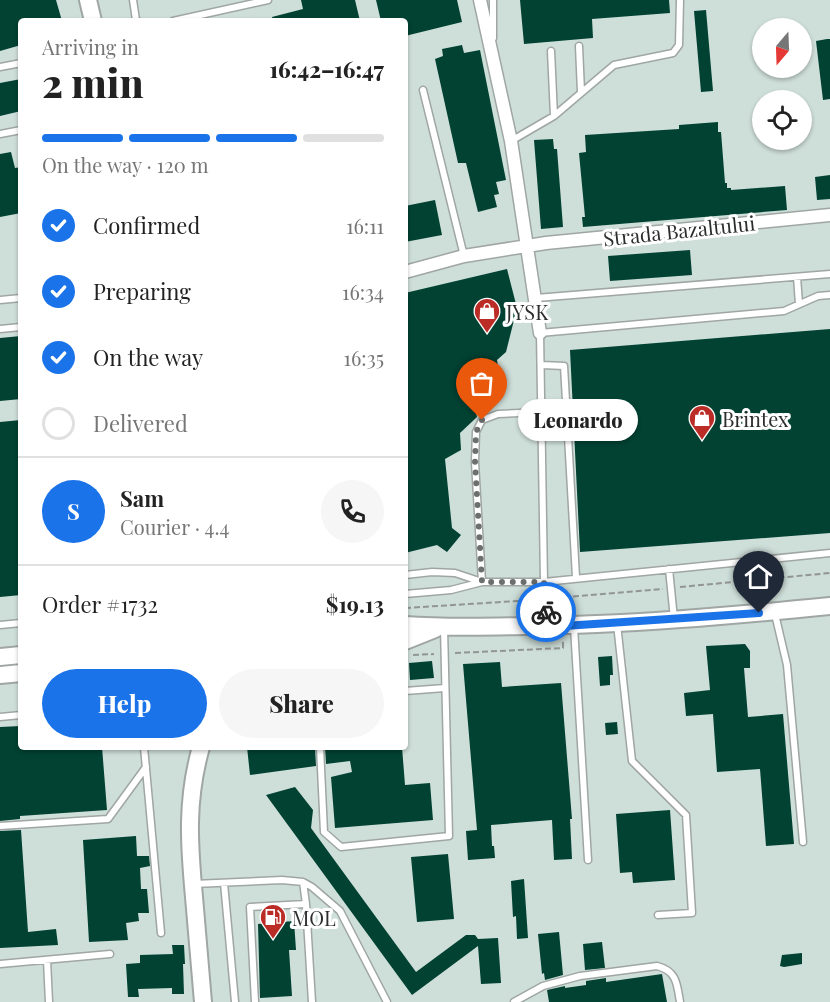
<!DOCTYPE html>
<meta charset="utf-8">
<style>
:root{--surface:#fff;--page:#f6f6f6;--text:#222;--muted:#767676;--line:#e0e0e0;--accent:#1a73e8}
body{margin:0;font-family:"Playfair Display",serif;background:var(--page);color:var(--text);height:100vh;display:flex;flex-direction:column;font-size:22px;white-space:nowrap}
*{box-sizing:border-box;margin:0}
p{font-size:20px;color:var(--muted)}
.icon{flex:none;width:33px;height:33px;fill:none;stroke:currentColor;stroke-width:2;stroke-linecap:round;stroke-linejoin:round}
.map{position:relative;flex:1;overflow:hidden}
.sheet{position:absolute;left:18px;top:18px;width:390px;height:732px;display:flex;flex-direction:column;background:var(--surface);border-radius:6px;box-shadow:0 2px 4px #0004}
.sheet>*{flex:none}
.needle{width:39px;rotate:199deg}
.fabs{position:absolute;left:752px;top:18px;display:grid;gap:12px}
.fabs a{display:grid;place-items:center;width:60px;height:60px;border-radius:50%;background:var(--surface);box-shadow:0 2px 4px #0004;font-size:30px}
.pin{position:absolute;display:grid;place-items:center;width:51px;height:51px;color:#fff;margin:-62px -26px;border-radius:50% 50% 50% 0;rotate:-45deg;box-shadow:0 0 6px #0007}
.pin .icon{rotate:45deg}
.courier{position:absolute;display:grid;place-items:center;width:60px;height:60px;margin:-30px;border:4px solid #1a73e8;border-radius:50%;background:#fff;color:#222;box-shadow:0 2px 8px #0007}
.bubble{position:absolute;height:42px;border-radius:21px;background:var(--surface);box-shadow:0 2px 4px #0004;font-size:20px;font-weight:800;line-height:42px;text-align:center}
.overview em{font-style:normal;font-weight:800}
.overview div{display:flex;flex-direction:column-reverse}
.overview{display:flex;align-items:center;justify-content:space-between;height:102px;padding:0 24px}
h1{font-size:39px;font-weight:800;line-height:45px}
.bar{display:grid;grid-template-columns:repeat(4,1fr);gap:9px 6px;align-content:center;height:72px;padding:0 24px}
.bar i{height:8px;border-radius:4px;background:var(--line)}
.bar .selected{background:var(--accent)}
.bar p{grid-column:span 4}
.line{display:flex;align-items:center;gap:15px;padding:0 24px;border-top:2px solid var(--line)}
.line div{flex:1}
.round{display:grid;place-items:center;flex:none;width:63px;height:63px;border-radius:32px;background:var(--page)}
ol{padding:0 24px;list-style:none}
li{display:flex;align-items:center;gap:18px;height:66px}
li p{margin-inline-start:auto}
li .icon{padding:6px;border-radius:50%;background:var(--accent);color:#fff;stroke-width:4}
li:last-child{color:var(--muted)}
li i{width:33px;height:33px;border:3px solid var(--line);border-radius:50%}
.primary-button{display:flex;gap:12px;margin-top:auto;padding:12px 24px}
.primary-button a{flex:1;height:69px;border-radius:36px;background:var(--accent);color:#fff;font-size:24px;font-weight:800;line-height:69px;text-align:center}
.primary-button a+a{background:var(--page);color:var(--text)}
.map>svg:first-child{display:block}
.built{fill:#ceded8;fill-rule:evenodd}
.building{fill:#014233}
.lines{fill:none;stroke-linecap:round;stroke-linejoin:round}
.lane-casing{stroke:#9fa6a3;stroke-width:9}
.street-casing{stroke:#9fa6a3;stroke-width:15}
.secondary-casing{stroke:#9fa6a3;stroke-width:20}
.path{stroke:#919695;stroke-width:2;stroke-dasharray:6 3;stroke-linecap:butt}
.lane{stroke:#fff;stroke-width:6}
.street{stroke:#fff;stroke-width:12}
.secondary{stroke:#fff;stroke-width:16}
.done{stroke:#6b6f6e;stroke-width:6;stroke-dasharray:0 10.8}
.route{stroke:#1a73e8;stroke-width:8}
.labels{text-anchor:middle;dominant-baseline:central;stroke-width:6;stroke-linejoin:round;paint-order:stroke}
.street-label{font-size:20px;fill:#2c2e2d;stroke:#fff}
.poi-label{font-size:20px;fill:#2c2e2d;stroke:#fff;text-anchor:start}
</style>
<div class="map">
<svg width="830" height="1002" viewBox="0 0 830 1002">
<rect width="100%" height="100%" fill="#e1e8e6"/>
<path class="built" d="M0,0H830V1002H0ZM21,21H405V747H21ZM762,28H801V68H762ZM762,100H801V140H762Z"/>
<path class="building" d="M0,0H56L62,21H21V45L0,51Z
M301,0H355L360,21H273L272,17L303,9Z
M376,0H457L462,22L405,36V21H381Z
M520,0H669L670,13L592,19L593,38L524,44Z
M706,10L713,91L701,92L694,11Z
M827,39H830V99L823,100L816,41Z
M462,45L464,53L480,50L506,180L496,182L499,194L494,195L497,207L478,212L466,163H458L435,59L443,56L442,49Z
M21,79V111L0,116V83Z
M718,122V132H721L725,183H727V188H731V190L785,186L787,210L583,227L582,217H585L579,153L586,152L585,135L679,129V125Z
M553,139L554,149H557L563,227L541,229L534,140Z
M11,152L15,168L21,167V213L0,217V154Z
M830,175V199L817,200L815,177Z
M435,200L442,235L405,242V206Z
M690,250L692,275L610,281L608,256Z
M507,269L517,308L506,352L497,360L500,380L472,393L477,417L460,433L461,450L445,459L452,528L461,535L447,552L437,545L405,553V293Z
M830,329V533L580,552L570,350Z
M21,336V399L0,401V338Z
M21,420V595L0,597V422Z
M745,644L750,651V668H744L748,717L783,714L794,844L766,846L760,769L717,772L713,714L686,716L684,693L710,690L706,646Z
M612,656L613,675H610V685L600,686L598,657Z
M432,661L434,678L410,680L409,663Z
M500,662L502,687L561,683L572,819H570L572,859L554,860L552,820L491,825L492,846H494L495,858L468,860L466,831L477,830L463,664Z
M617,722L618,734L606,735L605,723Z
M21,726V747H102L107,810L20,816V819L0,821V727Z
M247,747H315L316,766L250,775Z
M325,747H402L405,785L430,783L433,820L335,828L331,777L352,772L350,761L326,764Z
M295,787L313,810L311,828L416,972L466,935H475L478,939L498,938L501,983L481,984L478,946L412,995L266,795Z
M670,810L675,880L633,883L632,872L620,873L616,814Z
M21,830L28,932L56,929L58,945L0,948V831Z
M136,836L137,856H149L150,866L140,868L141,889H147L149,913H138L139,921L126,923L128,940L89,942L83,840Z
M448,854L454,919L417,922L411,857Z
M524,879L528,938L517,939L516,916L513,917L511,881Z
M294,921L296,950H289L292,996L260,998L258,924Z
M559,932L563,975L545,980L544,973L542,974L538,934Z
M602,942L605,968L585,970L583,944Z
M172,945H184L185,964H183L184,994H172V988L138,989L139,997H128L126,964L140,963V955L173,954Z
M802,953V964L784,967L780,966L782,955Z
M662,974L667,1002H549L547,990L565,986V988L586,985V981L606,978V982Z"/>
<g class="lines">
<g class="lane-casing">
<path id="lane" d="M133,0L136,20L138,21
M173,21L268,0
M493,38V0
M579,46L581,92
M551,51L554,116
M0,67L21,63
M423,90L464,256
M0,134L21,130
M511,141L554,116L614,65L673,53L679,45L680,0
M797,277L799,304
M536,298L830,274
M0,300L21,298
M0,329L21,327
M542,365L564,366L576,577
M669,569L674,619
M405,575L432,572L455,573L482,582L475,462L476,432L482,420L498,414L542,412
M405,594L451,590L482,582H544L830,553
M775,614L787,665L803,842
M617,624L632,761L686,815L692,913L658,915
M0,625L21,623
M546,625L544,582L540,333L784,311L818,296L830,295
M574,627L588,860
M405,691L445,688
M0,717L21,715
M144,747L161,933
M320,747L324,832L341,847L449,836L444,628
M0,826L108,819L146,767
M303,882L306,904L312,1002
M224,883L235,1002
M194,884L282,880L303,882L312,887L340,911L387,1002
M47,960L49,1002
M0,964L110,954
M255,1002L250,907L306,904
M514,1002L543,986L580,976L657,966C677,971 677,984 680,1002"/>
</g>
<g class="street-casing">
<path id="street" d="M480,0L511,141L540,333
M405,272L464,256L546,243L830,215"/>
</g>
<g class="secondary-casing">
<path id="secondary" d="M88,0L93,21
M405,625C445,628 484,627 524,626C626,625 728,616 830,606
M405,641L435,629
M0,657L21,655
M0,675L21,673
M201,747C186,800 189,843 194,897C197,932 200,967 203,1002"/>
</g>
<path class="path" d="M680,587L830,573
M555,598L663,589
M405,608L534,600
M564,610V597
M455,653L563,648V639
M413,655L434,654"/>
<use href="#lane" class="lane"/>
<use href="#street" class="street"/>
<use href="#secondary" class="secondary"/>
</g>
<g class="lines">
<path class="done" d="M482,420L476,432L475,462L482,582H544L546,612"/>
<path class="route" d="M546,612V626H564L759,613"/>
</g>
<defs>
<g id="shop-pin" transform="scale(1.35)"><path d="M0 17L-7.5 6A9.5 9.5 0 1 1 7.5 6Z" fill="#bb2c26" stroke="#fff"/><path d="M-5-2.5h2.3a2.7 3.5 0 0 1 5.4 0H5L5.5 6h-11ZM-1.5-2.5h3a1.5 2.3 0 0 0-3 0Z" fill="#fff"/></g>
<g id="fuel-pin" transform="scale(1.35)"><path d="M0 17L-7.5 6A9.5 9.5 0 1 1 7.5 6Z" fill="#bb2c26" stroke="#fff"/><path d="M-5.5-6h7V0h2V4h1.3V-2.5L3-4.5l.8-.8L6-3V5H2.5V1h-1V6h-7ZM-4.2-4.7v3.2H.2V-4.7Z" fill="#fff"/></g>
</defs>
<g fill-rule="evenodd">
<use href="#shop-pin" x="487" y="311"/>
<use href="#shop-pin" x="702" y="418"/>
<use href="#fuel-pin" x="273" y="917"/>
</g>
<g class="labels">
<g class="street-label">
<text transform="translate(679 230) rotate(-6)">Strada Bazaltului</text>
</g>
<g class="poi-label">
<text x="506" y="311">JYSK</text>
<text x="722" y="418">Brintex</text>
<text x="292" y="917">MOL</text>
</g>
</g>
</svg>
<div class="fabs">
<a><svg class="needle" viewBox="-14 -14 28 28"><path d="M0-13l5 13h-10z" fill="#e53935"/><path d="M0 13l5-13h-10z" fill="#767676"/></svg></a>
<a><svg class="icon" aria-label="locate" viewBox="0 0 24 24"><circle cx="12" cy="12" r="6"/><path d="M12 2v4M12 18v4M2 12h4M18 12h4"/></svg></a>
</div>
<div class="pin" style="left:482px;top:420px;background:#ea580c"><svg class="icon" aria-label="bag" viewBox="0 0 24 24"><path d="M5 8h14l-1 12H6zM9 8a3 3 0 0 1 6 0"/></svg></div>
<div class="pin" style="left:759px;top:613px;background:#1f2937"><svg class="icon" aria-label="home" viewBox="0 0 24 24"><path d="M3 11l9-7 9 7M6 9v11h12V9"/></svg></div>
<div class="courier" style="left:546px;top:612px"><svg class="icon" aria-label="bike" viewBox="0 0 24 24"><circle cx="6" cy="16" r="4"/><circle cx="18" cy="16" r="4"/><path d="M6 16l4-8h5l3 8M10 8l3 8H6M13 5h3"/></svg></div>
<div class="bubble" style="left:518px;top:399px;width:120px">Leonardo</div>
<section class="sheet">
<div class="overview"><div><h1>2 min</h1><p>Arriving in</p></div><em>16:42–16:47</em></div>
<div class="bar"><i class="selected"></i><i class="selected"></i><i class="selected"></i><i></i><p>On the way · 120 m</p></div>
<ol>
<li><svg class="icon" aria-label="check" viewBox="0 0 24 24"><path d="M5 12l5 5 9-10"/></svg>Confirmed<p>16:11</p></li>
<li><svg class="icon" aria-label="check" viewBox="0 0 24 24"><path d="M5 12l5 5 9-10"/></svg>Preparing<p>16:34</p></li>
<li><svg class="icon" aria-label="check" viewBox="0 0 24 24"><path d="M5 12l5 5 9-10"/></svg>On the way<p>16:35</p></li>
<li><i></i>Delivered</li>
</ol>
<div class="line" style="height:108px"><b class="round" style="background:var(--accent);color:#fff">S</b><div><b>Sam</b><p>Courier · 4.4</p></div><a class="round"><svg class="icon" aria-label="phone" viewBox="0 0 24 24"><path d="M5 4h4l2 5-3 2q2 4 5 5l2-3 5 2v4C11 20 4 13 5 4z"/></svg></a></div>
<div class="line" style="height:78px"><div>Order #1732</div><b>$19.13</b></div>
<div class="primary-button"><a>Help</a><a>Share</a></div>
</section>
</div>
